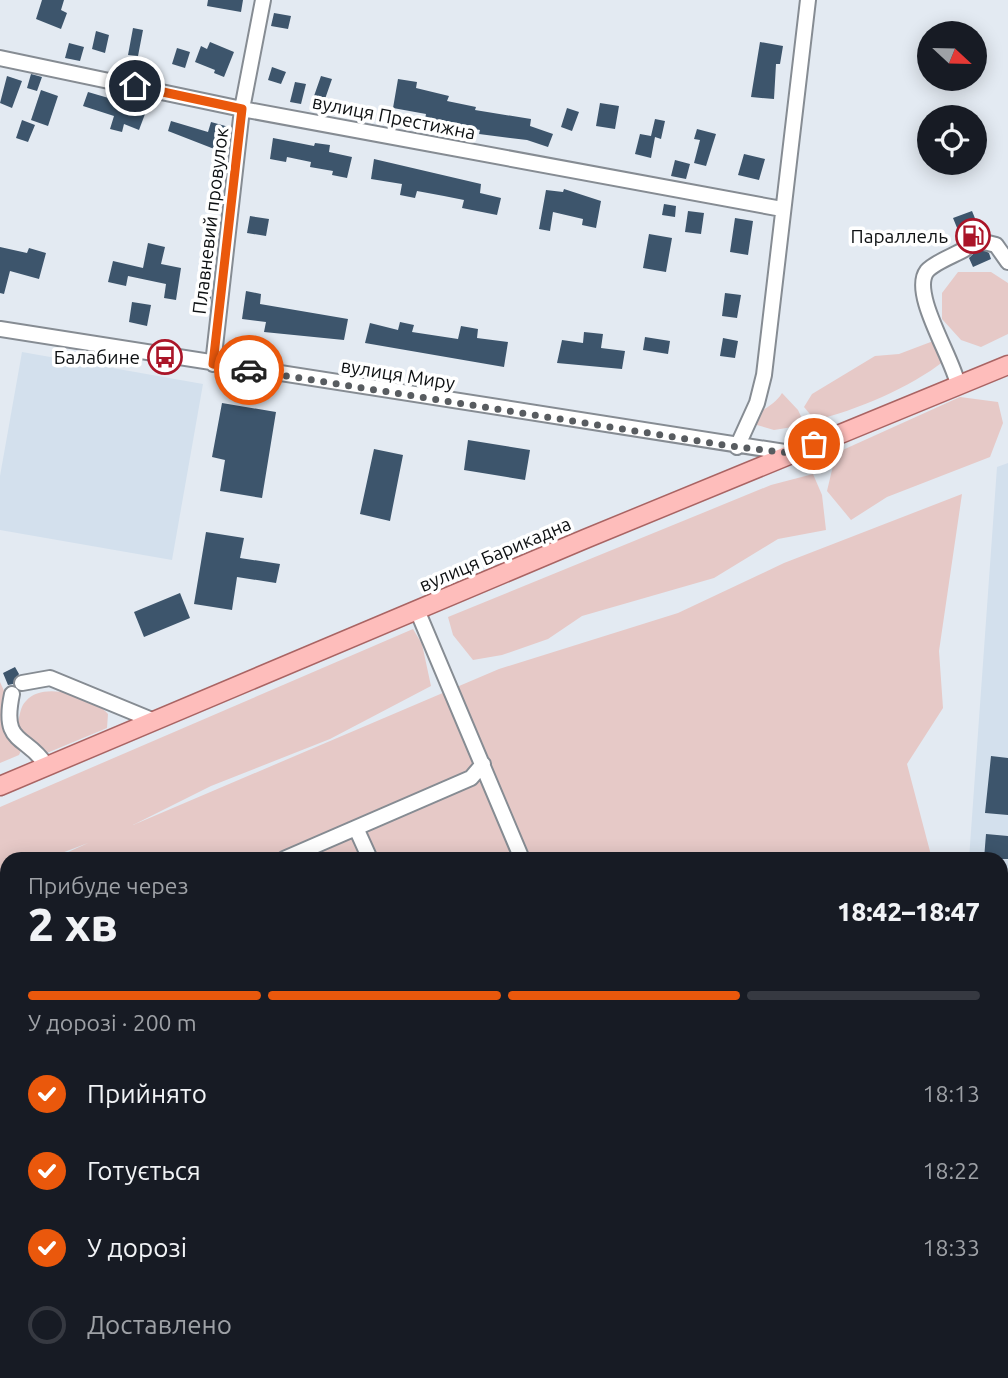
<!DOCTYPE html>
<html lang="uk">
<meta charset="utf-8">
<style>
:root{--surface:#171b24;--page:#242831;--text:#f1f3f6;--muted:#9ea1a6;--line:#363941;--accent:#ea580c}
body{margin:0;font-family:Ubuntu,sans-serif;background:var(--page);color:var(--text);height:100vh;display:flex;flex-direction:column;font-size:26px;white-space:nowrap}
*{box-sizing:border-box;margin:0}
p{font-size:23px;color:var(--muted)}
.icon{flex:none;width:38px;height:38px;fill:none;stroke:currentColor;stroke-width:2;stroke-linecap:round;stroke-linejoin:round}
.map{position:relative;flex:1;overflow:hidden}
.side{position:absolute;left:0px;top:852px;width:1008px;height:527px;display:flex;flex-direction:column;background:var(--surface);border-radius:21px 21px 0 0;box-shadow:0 4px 18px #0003}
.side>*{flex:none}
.needle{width:46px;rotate:112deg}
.controls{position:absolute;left:917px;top:21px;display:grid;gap:14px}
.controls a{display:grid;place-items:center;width:70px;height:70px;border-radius:50%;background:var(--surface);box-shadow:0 4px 18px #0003;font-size:35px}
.pin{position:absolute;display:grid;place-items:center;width:60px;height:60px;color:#fff;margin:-30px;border:4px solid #fff;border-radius:50%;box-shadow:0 2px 7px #0007}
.courier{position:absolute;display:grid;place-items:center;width:70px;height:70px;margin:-35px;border:5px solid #ea580c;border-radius:50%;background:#fff;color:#222;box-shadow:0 2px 9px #0007}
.summary em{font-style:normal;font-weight:800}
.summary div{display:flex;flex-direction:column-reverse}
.summary{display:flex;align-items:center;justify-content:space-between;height:119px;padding:0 28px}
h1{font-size:46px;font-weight:800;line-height:52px}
.bar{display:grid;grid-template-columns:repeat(4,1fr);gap:10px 7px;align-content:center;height:84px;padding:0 28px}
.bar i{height:9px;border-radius:5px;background:var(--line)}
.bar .selected{background:var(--accent)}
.bar p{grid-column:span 4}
ol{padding:0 28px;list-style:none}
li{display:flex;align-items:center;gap:21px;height:77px}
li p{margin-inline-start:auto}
li .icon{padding:7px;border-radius:50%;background:var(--accent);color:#fff;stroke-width:4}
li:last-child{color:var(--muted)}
li i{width:38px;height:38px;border:4px solid var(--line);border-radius:50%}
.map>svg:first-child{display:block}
.built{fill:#d3e0ed}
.green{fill:#e6c9c7}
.building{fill:#3d556c}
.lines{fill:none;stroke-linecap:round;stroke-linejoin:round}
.minor-casing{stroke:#868c93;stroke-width:18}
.major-casing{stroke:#a96463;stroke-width:21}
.minor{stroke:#fff;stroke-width:14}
.major{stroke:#febdbb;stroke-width:18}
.done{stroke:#585c60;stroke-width:7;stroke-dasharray:0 12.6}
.route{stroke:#ea580c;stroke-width:9}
.labels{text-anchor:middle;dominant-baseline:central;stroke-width:7;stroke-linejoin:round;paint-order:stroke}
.street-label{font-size:19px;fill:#0d1012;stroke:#fff}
.poi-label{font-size:19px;fill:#0d1012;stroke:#fff;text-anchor:end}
</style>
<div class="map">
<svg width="1008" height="1378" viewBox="0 0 1008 1378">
<rect width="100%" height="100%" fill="#e3eaf2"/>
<path class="built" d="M22,352L203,384L172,560L0,530V476Z
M1008,463V1026L1001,1025V859H969L997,467Z"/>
<path class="green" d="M958,272H991L1008,283V334L981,347L961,340L942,319V293Z
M936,340L944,361C911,387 855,411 815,420L804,407L812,394L875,356L899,354Z
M782,393L798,410L805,425L774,430L750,423C756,411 774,407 782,393Z
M960,397L998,402L1003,423L990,457L887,497L851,520L827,491L836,453Z
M813,474L822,495L826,530L778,539L714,578L582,616L548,639L502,655L473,660L453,635L448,617L771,485Z
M962,494L939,651L943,708L907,764L932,859H53L88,843L46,859H7V874L0,877V807L413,629L422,644L431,686L330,739L211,786L133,825L499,669L678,613L784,563Z
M0,682L18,722C20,715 20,707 26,701C44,680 93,697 108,714L107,728L47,753L24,744L19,755L0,763Z
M7,879V1372H375L372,1378H0V882Z
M1001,1107L1008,1112V1356L1001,1368Z
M384,1372H999L995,1378H381Z"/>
<path class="building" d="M42,0H64L61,10L67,13L61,29L36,19Z
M208,0H243L241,12L207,6Z
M274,13L291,16L288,29L271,26Z
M133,28L143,30L138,56L128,55Z
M96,31L109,35L105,53L92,49Z
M210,42L234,52L224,77L214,73L215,70L195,62L201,46L207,49Z
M760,42L783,46L780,64H776L774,99L751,97Z
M69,43L84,47L80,61L65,58Z
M177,48L190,52L185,68L172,64Z
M272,67L286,72L281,84L268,80Z
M31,74L42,77L37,91L27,88Z
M7,76L22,81L12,108L0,103Z
M321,76L332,79L325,99L314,96Z
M398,79L417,82L416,88L449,96L447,101L476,107L475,110L531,119L530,126L553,134L548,147L527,140L479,134L480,130L425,119L426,114L393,108Z
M295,82L306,84L301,104L290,102Z
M41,90L58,96L48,126L31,120Z
M88,92L129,104L128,108L145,114L139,130L124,124L122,132L110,129L114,116L83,106Z
M600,103L619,106L615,129L596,126Z
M567,108L579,112L572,131L561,127Z
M655,119L665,121L661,139L655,137L651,158L635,154L640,134L651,136Z
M22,120L35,125L28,142L16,138Z
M171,121L208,132L211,122L229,127L222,152L168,131Z
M697,129L716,134L706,166L694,163L700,140L694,139Z
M273,138L314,146L315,143L330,145L329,152L352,157L347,178L332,175L333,171L310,167L311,162L287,157L286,162L270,159Z
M744,154L765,159L759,180L738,175Z
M374,159L481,184L480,193L501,198L497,215L462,208L464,200L444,196L417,191L415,198L400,195L402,184L371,179Z
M675,160L690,164L686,179L671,176Z
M564,189L601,201L596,228L582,225L583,219L553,212L550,231L539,229L546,190L563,192Z
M664,204L676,206L675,217L662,215Z
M688,211L704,213L701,234L685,232Z
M972,211L981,233L975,239V245L989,253L991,259L973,267L969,258L974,253V245L969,240H962L953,218Z
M250,216L269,219L266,236L247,233Z
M735,218L753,221L748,255L730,252Z
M649,234L672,238L666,272L643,268Z
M148,243L165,247L161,264L181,268L176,300L164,298L166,284L128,276L126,286L108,282L113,261L143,268Z
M0,247L27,253L29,248L46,253L39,279L10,271L4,294L0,293Z
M202,283L212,285L210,305L198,303Z
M246,291L261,294L260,304L348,319L344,340L264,332L266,322L242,319Z
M725,293L741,295L737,318L722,316Z
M132,302L151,305L147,326L129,322Z
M400,322L414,325L412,332L458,339L461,326L478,329L477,338L508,342L504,367L365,343L370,323L398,330Z
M584,332L603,334L601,348L625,351L622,369L557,363L562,340L583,343Z
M645,337L670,341L668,354L643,350Z
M723,338L738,341L735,358L720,356Z
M222,403L276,412L262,498L220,491L225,460L212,457Z
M468,440L530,450L525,480L464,470Z
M374,449L403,455L390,521L360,514Z
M206,532L244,538L240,558L280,564L276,583L237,577L232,610L194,604Z
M180,593L190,618L144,637L134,612Z
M15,667L19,674L13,684L8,685L3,673Z
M991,756L1008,758V815L985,813Z
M986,834L1008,836V859H984Z"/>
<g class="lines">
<g class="minor-casing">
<path id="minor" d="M0,58L242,109L782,209
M984,242L996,245L1008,262
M0,329L791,453
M213,364L242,109L263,0
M958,385C953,358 910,293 927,271C935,262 955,255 965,249
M737,447L757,403L764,375L808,0
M417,610L522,859
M22,683L50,678L152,720
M12,694C1,746 26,734 46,765
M356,828L370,859
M284,859L471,778L483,764
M0,980L7,977
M0,1107L7,1124
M0,1269L7,1266
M157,1378L173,1372
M305,1378L307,1372"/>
</g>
<g class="major-casing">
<path id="major" d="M0,786L585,539L1008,365"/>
</g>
<use href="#minor" class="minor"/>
<use href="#major" class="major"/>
</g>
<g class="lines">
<path class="done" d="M249,370L737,447L791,453L814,444"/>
<path class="route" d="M135,86L242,109L213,364L249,370"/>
</g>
<defs>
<g id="fuel-ring" transform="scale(1.75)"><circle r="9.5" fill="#fff" stroke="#aa1528" stroke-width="1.5"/><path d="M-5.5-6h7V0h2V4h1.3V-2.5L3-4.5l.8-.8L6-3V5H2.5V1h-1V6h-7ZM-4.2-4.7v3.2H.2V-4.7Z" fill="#aa1528"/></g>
<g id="bus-ring" transform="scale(1.75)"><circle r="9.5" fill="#fff" stroke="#aa1528" stroke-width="1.5"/><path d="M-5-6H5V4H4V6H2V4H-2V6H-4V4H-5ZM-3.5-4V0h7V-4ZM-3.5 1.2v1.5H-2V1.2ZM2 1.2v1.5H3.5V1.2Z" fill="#aa1528"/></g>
</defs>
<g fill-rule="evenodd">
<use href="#fuel-ring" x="973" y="236"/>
<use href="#bus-ring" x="165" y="357"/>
</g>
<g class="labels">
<g class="street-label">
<text transform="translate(394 117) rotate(11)">вулиця Престижна</text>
<text transform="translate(210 221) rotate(-83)">Плавневий провулок</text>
<text transform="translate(398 374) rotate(9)">вулиця Миру</text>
<text transform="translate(495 554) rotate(-23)">вулиця Барикадна</text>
</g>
<g class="poi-label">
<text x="948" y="236">Параллель</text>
<text x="140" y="357">Балабине</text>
</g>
</g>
</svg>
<div class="controls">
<a><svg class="needle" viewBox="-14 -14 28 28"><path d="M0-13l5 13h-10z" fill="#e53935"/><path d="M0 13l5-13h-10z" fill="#9ea1a6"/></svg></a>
<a><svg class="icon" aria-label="locate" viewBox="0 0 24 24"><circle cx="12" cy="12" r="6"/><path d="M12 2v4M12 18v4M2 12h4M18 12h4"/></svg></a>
</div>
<div class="pin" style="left:814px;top:444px;background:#ea580c"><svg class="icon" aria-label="bag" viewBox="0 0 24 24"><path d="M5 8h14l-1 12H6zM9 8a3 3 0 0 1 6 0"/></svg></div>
<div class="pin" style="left:135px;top:86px;background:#1f2937"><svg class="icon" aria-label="home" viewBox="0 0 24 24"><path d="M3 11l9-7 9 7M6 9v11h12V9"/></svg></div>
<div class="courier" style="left:249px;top:370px"><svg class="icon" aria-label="car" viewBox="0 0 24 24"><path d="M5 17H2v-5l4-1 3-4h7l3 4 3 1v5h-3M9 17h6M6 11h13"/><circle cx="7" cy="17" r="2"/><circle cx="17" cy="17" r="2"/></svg></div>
<section class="side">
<div class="summary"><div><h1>2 хв</h1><p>Прибуде через</p></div><em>18:42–18:47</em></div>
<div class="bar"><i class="selected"></i><i class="selected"></i><i class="selected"></i><i></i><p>У дорозі · 200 m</p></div>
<ol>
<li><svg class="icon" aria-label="check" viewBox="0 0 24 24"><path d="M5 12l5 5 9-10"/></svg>Прийнято<p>18:13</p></li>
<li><svg class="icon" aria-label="check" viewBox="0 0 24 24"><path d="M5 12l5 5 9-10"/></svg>Готується<p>18:22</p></li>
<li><svg class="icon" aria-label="check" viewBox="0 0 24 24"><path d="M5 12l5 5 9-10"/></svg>У дорозі<p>18:33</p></li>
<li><i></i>Доставлено</li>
</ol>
</section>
</div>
